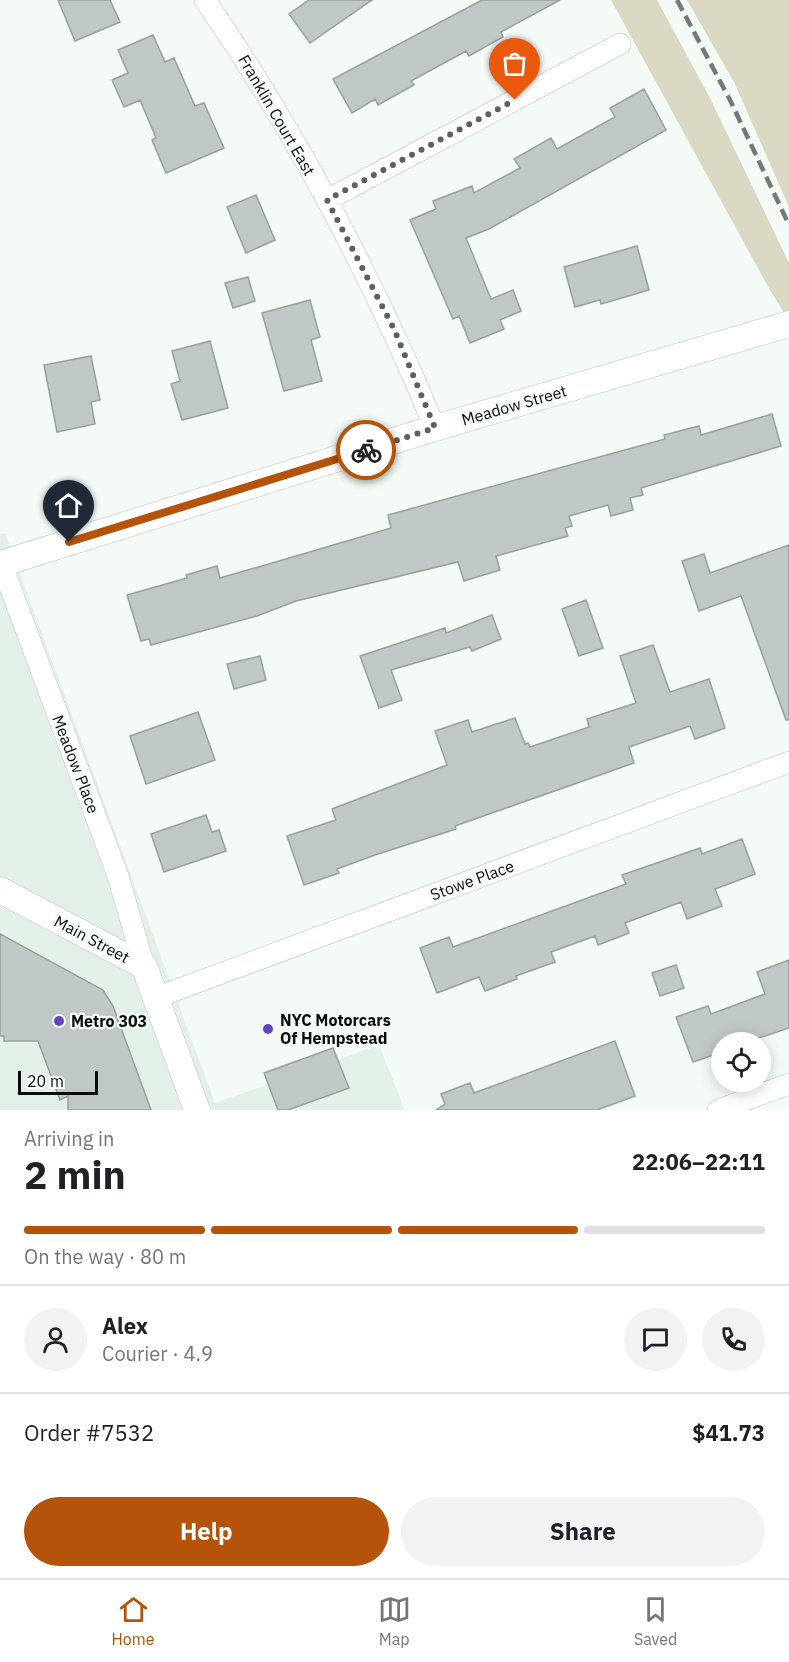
<!DOCTYPE html>
<meta charset="utf-8">
<style>
:root{--surface:#fff;--page:#f2f2f2;--text:#202124;--muted:#757577;--line:#e0e0e0;--accent:#b45309}
body{margin:0;font-family:"IBM Plex Sans",sans-serif;background:var(--page);color:var(--text);height:100vh;display:flex;flex-direction:column;font-size:22px;white-space:nowrap}
*{box-sizing:border-box;margin:0}
p{font-size:20px;color:var(--muted)}
.icon{flex:none;width:33px;height:33px;fill:none;stroke:currentColor;stroke-width:2;stroke-linecap:round;stroke-linejoin:round}
.map{position:relative;height:1110px;overflow:hidden}
.details{display:flex;flex-direction:column;background:var(--surface);flex:1}
.details>*{flex:none}
.buttons{position:absolute;left:711px;top:1032px;display:grid;gap:12px}
.buttons a{display:grid;place-items:center;width:60px;height:60px;border-radius:50%;background:var(--surface);box-shadow:0 3px 15px #0003;font-size:30px}
.scale{position:absolute;left:18px;bottom:15px;width:80px;box-sizing:border-box;padding-left:6px;border:3px solid #0b0d0c;border-top:0;font-size:16px;line-height:21px;white-space:nowrap;color:#0b0d0c;-webkit-text-stroke:4px #f4fbf6;paint-order:stroke}
.pin{position:absolute;display:grid;place-items:center;width:51px;height:51px;color:#fff;margin:-62px -26px;border-radius:50% 50% 50% 0;rotate:-45deg;box-shadow:0 0 6px #0007}
.pin .icon{rotate:45deg}
.courier{position:absolute;display:grid;place-items:center;width:60px;height:60px;margin:-30px;border:4px solid #b45309;border-radius:50%;background:#fff;color:#222;box-shadow:0 2px 8px #0007}
.summary em{font-style:normal;font-weight:700}
.summary div{display:flex;flex-direction:column-reverse}
.summary{display:flex;align-items:center;justify-content:space-between;height:102px;padding:0 24px}
h1{font-size:39px;font-weight:700;line-height:45px}
.bar{display:grid;grid-template-columns:repeat(4,1fr);gap:9px 6px;align-content:center;height:72px;padding:0 24px}
.bar i{height:8px;border-radius:4px;background:var(--line)}
.bar .current{background:var(--accent)}
.bar p{grid-column:span 4}
.line{display:flex;align-items:center;gap:15px;padding:0 24px;border-top:2px solid var(--line)}
.line div{flex:1}
.round{display:grid;place-items:center;flex:none;width:63px;height:63px;border-radius:32px;background:var(--page)}
.cta{display:flex;gap:12px;margin-top:auto;padding:12px 24px}
.cta a{flex:1;height:69px;border-radius:36px;background:var(--accent);color:#fff;font-size:24px;font-weight:700;line-height:69px;text-align:center}
.cta a+a{background:var(--page);color:var(--text)}
.tabs{display:flex;justify-content:space-around;align-items:center;height:84px;border-top:2px solid var(--line);background:var(--surface);font-size:16px;color:var(--muted)}
.tabs a{display:grid;justify-items:center;gap:3px}
.tabs .current{color:var(--accent)}
.map>svg:first-child{display:block}
.built{fill:#e3f0e7}
.green{fill:#dad7c2}
.building{fill:#c0c8c6;stroke:#98a09e;stroke-width:1.5}
.lines{fill:none;stroke-linecap:round;stroke-linejoin:round}
.minor-casing{stroke:#bec4c0;stroke-width:22}
.tertiary-casing{stroke:#bec4c0;stroke-width:27}
.minor{stroke:#fff;stroke-width:21}
.tertiary{stroke:#fff;stroke-width:26}
.rail{stroke:#747976;stroke-width:4.5;stroke-dasharray:12 6;stroke-linecap:butt}
.done{stroke:#5d605e;stroke-width:6;stroke-dasharray:0 10.8}
.route{stroke:#b45309;stroke-width:8}
.poi-dot{fill:#6646bf;stroke:#f4fbf6;stroke-width:2}
.labels{text-anchor:middle;dominant-baseline:central;stroke-width:4.5;stroke-linejoin:round;paint-order:stroke}
.street-label{font-size:16px;fill:#0b0d0c;stroke:#f4fbf6}
.poi-label{font-size:16px;font-weight:bold;fill:#0b0d0c;stroke:#f4fbf6;text-anchor:start}
</style>
<div class="map">
<svg width="789" height="1110" viewBox="0 0 789 1110">
<rect width="100%" height="100%" fill="#f4fbf6"/>
<path class="built" d="M5,533L215,1103L379,1045L405,1110H0V534Z"/>
<path class="green" d="M611,0H657L709,96L789,263V320L771,292Z
M687,0H789V207L734,82Z"/>
<path class="building" d="M58,0H110L120,22L75,41Z
M309,0H372L310,43L289,14Z
M482,0H560L501,32L503,37L469,56L466,51L411,81L414,85L378,105L375,99L352,113L333,79Z
M153,35L165,62L174,58L195,106L204,103L224,148L166,173L152,140L156,138L140,100L124,107L112,80L128,73L118,50Z
M644,89L666,130L489,229L466,238L491,299L513,290L521,311L500,320L504,329L470,343L459,316L453,319L410,220L436,209L433,201L472,186L474,193L520,168L514,159L551,138L557,149L615,117L610,108Z
M256,195L275,240L246,253L227,207Z
M637,246L649,290L601,304L600,300L575,307L564,267Z
M248,277L255,301L233,308L225,283Z
M310,300L320,337L311,340L322,381L284,391L262,313Z
M210,341L228,408L182,420L171,384L180,381L172,351Z
M91,356L100,400L91,402L95,424L57,432L44,365Z
M772,414L781,446L641,488L643,495L630,498L633,510L611,516L608,505L569,516L572,526L565,528L568,536L496,556L500,570L464,581L458,562L296,601L257,616L151,645L149,639L141,641L127,595L187,578L186,575L217,566L220,578L303,554L391,528L388,515L665,439L664,435L699,426L701,435Z
M789,545V720H786L741,596L699,611L682,561L704,554L710,573Z
M586,600L603,648L579,656L562,609Z
M492,615L501,639L472,651L470,647L391,670L402,700L379,708L360,656L445,628L446,633Z
M653,645L670,692L709,679L725,728L695,739L690,726L629,747L634,763L455,826L456,829L375,855L337,869L339,873L304,885L287,836L336,820L332,809L447,765L435,731L468,720L472,732L515,718L525,744L528,743L530,747L589,727L587,719L636,703L620,656Z
M260,656L266,680L234,689L227,664Z
M198,712L215,760L146,784L130,736Z
M206,815L212,832L219,830L226,851L164,872L151,834Z
M742,839L755,874L715,889L722,906L687,919L681,902L625,923L629,933L598,945L595,936L551,952L555,962L516,976L517,979L485,991L479,977L437,993L420,948L449,937L453,947L626,884L622,875L700,848L702,854Z
M0,934L103,990L113,1006L151,1110H68V1096L60,1100L38,1041H4V1036H0Z
M789,960V1028L747,1042H722V1052L693,1062L676,1017L708,1006L711,1014L765,994L757,972Z
M676,965L684,988L660,996L652,973Z
M615,1041L635,1096L597,1110H436L445,1104L441,1094L470,1083L474,1093Z
M333,1048L349,1088L288,1110H278L264,1073Z"/>
<g class="lines">
<g class="minor-casing">
<path id="minor" d="M205,0C297,134 373,278 435,428
M327,200L620,44
M1,563L118,876L144,966
M155,998L789,762
M718,1110L789,1084"/>
</g>
<g class="tertiary-casing">
<path id="tertiary" d="M0,564L435,428L789,324
M0,890L144,966L197,1110"/>
</g>
<use href="#minor" class="minor"/>
<use href="#tertiary" class="tertiary"/>
<path class="rail" d="M677,0L731,102L789,225"/>
</g>
<g class="lines">
<path class="done" d="M366,450L435,428L394,329L327,200L515,100"/>
<path class="route" d="M69,542L366,450"/>
</g>
<g class="poi-dot">
<circle cx="59" cy="1021" r="6"/>
<circle cx="268" cy="1029" r="6"/>
</g>
<g class="labels">
<g class="street-label">
<text transform="translate(277 115) rotate(60)">Franklin Court East</text>
<text transform="translate(514 405) rotate(-16)">Meadow Street</text>
<text transform="translate(76 764) rotate(69)">Meadow Place</text>
<text transform="translate(472 880) rotate(-20)">Stowe Place</text>
<text transform="translate(92 939) rotate(28)">Main Street</text>
</g>
<g class="poi-label">
<text x="280" y="1020">NYC Motorcars<tspan x="280" dy="18">Of Hempstead</tspan></text>
<text x="71" y="1021">Metro 303</text>
</g>
</g>
</svg>
<div class="buttons">
<a><svg class="icon" aria-label="locate" viewBox="0 0 24 24"><circle cx="12" cy="12" r="6"/><path d="M12 2v4M12 18v4M2 12h4M18 12h4"/></svg></a>
</div>
<div class="scale">20 m</div>
<div class="pin" style="left:515px;top:100px;background:#ea580c"><svg class="icon" aria-label="bag" viewBox="0 0 24 24"><path d="M5 8h14l-1 12H6zM9 8a3 3 0 0 1 6 0"/></svg></div>
<div class="pin" style="left:69px;top:542px;background:#1f2937"><svg class="icon" aria-label="home" viewBox="0 0 24 24"><path d="M3 11l9-7 9 7M6 9v11h12V9"/></svg></div>
<div class="courier" style="left:366px;top:450px"><svg class="icon" aria-label="bike" viewBox="0 0 24 24"><circle cx="6" cy="16" r="4"/><circle cx="18" cy="16" r="4"/><path d="M6 16l4-8h5l3 8M10 8l3 8H6M13 5h3"/></svg></div>
</div>
<section class="details">
<div class="summary"><div><h1>2 min</h1><p>Arriving in</p></div><em>22:06–22:11</em></div>
<div class="bar"><i class="current"></i><i class="current"></i><i class="current"></i><i></i><p>On the way · 80 m</p></div>
<div class="line" style="height:108px"><a class="round"><svg class="icon" aria-label="person" viewBox="0 0 24 24"><circle cx="12" cy="8" r="4"/><path d="M4 21q1-7 8-7t8 7"/></svg></a><div><b>Alex</b><p>Courier · 4.9</p></div><a class="round"><svg class="icon" aria-label="chat" viewBox="0 0 24 24"><path d="M4 5h16v11H9l-5 4z"/></svg></a><a class="round"><svg class="icon" aria-label="phone" viewBox="0 0 24 24"><path d="M5 4h4l2 5-3 2q2 4 5 5l2-3 5 2v4C11 20 4 13 5 4z"/></svg></a></div>
<div class="line" style="height:78px"><div>Order #7532</div><b>$41.73</b></div>
<div class="cta"><a>Help</a><a>Share</a></div>
</section>
<nav class="tabs">
<a class="current"><svg class="icon" aria-label="home" viewBox="0 0 24 24"><path d="M3 11l9-7 9 7M6 9v11h12V9"/></svg>Home</a>
<a><svg class="icon" aria-label="map" viewBox="0 0 24 24"><path d="M3 6l6-2 6 2 6-2v14l-6 2-6-2-6 2zM9 4v14M15 6v14"/></svg>Map</a>
<a><svg class="icon" aria-label="saved" viewBox="0 0 24 24"><path d="M7 4h10v16l-5-4-5 4z"/></svg>Saved</a>
</nav>
